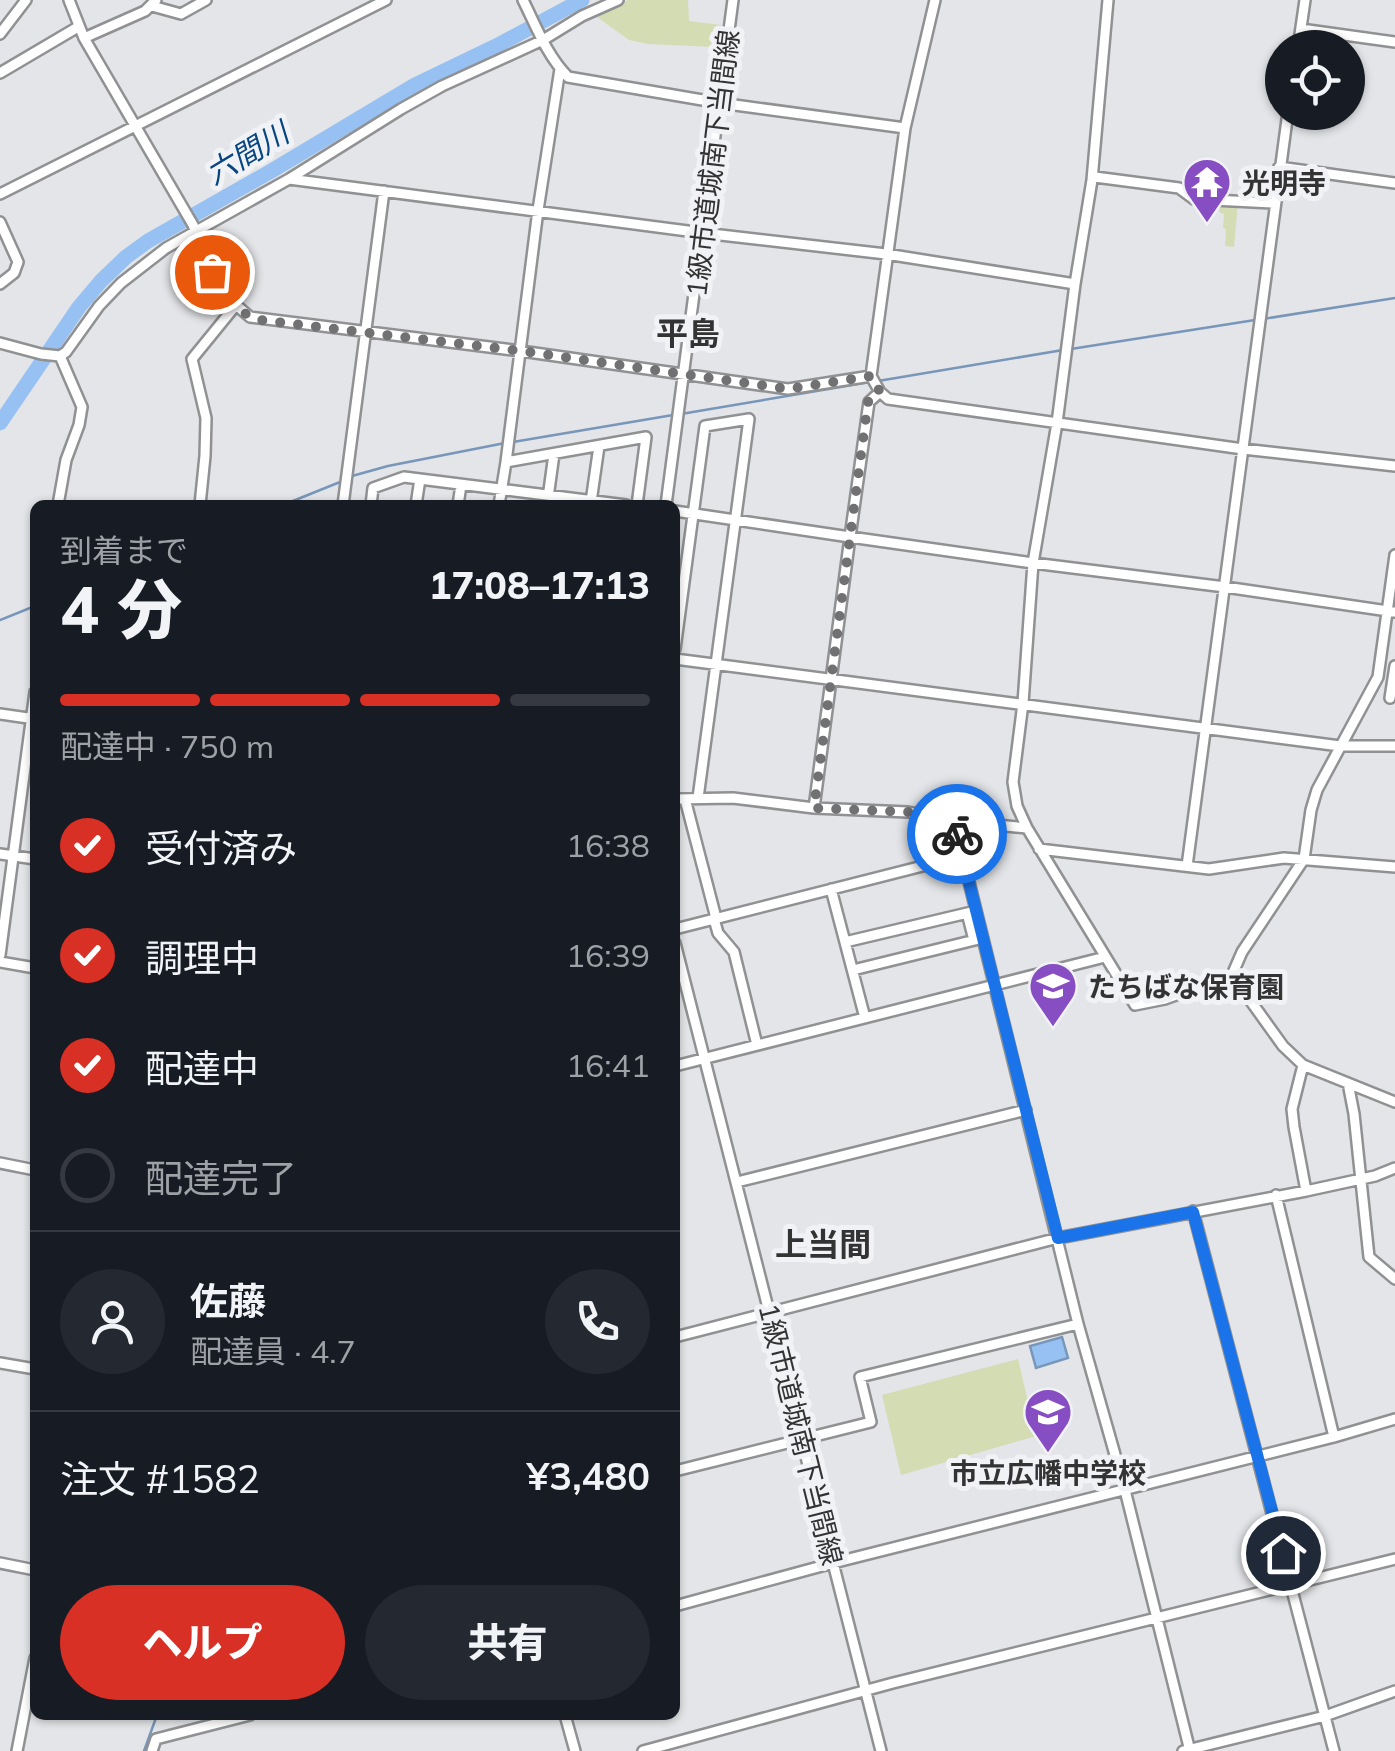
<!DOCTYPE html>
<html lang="ja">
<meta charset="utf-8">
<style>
:root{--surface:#171b24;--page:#242831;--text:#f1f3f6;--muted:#9ea1a6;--line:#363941;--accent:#d93025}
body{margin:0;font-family:Mulish,"Noto Sans JP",sans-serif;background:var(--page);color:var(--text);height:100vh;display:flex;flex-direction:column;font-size:38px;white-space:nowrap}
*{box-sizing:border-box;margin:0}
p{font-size:32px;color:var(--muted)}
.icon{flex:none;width:55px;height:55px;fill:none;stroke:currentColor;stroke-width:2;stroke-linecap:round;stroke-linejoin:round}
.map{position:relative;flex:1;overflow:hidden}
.side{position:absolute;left:30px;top:500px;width:650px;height:1220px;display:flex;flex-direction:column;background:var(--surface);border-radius:15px;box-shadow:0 2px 8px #0004}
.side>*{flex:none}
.fabs{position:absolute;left:1265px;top:30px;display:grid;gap:20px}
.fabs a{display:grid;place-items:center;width:100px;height:100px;border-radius:50%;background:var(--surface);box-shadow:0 2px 8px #0004;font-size:50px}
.pin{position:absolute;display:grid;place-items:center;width:85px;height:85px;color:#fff;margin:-42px;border:5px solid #fff;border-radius:50%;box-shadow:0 2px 10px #0007}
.courier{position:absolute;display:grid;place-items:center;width:100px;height:100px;margin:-50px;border:8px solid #1a73e8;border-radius:50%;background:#fff;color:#222;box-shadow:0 2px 12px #0007}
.summary em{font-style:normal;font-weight:800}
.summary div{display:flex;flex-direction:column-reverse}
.summary{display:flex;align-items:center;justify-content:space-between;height:170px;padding:0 30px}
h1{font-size:65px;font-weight:800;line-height:75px}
.bar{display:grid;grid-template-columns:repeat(4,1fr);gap:15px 10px;align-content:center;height:120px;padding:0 30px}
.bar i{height:12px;border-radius:8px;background:var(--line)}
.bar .selected{background:var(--accent)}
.bar p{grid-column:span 4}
.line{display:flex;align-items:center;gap:25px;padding:0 30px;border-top:2px solid var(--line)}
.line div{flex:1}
.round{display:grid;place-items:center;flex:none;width:105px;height:105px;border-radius:52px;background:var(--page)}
ol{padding:0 30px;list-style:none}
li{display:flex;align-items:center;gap:30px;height:110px}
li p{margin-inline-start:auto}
li .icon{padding:10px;border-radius:50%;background:var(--accent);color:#fff;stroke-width:4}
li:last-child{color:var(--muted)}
li i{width:55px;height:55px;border:5px solid var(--line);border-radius:50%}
.primary-button{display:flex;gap:20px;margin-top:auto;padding:20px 30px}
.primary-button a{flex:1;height:115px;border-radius:60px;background:var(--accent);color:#fff;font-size:40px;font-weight:800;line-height:115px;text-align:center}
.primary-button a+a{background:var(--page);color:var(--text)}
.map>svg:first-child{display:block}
.green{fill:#d3dcb3}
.water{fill:#96c1f2;stroke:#7896b9;stroke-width:2.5}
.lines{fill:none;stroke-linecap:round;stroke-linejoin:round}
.stream{stroke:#7896b9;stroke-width:2.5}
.river{stroke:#96c1f2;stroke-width:15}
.minor-casing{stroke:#909193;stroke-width:14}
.minor{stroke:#fff;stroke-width:9}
.done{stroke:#717173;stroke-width:10;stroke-dasharray:0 18}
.route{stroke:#1a73e8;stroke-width:12}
.labels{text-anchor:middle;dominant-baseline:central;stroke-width:10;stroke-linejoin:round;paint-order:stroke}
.street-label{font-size:28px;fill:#333334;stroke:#f1f2f5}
.poi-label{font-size:28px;font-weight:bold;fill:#333334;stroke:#f1f2f5;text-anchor:start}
.water-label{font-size:30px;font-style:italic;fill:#074680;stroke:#f1f2f5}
.quarter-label{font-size:32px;font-weight:bold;fill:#333334;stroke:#f1f2f5}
</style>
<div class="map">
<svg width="1395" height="1751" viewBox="0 0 1395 1751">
<rect width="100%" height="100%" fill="#e4e5e8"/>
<path class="green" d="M628,0H688L689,21L721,25L714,47L648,44L629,40L597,17Z
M1220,201L1238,202L1234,247L1225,246L1226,229L1223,228L1224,214L1219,212Z
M1018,1359L1036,1436L901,1475L882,1395Z"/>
<path class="water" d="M1062,1337L1068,1358L1036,1368L1030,1346Z"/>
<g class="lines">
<path class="stream" d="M1263,319L1395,298
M1071,349L1255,320
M878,381L1063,350
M681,414L870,382
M513,442L673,415
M352,476L388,466L505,443
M283,505L345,480
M0,620L35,606
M144,1751L157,1715"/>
<path class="river" d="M0,423L79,307L101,281L126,257L148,241L273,170L415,85L498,45L582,0"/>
<g class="minor-casing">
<path id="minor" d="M69,0L84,38L193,225L212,273L236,305L250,317L521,351L788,389L871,376
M523,0C536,26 547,56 568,77L720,103L905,128
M935,0L905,128L871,376L880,392L888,399L1243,449L1395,466
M1108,0L1092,180L1075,284L1057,423L1033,563L1023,703L1013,782L1017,806L1027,828L1135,1005L1165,999L1232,975L1242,952L1304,859L1311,810L1317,790L1378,677L1395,555
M152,6L181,14L206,0
M1301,29L1395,42
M0,34L26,0
M84,38L145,11L156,0
M1298,48L1305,0
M0,73L78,27
M1279,167L1395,183
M289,179L703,233L886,254L1075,284
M1092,180L1095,177L1179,188L1194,199L1274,203
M0,194L386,0
M0,222L18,262L14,273L0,284
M0,343L41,354L60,356L66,352L99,306L121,283L166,248L289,179L401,109L442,86L543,40L582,16L618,0
M880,392L869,402L850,537L1033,563L1225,587L1395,612
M506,462L538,210L560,69
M591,502L599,446
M58,505L66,460L79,425L82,407L60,356
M200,505L205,456L206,418L192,359L236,305
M343,505L384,191
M371,505L373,488L404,477L626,505
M416,505L420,479
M458,505L461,485
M499,505L506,462L646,437L637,505
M547,505L554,454
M666,505L733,0
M675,511L850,537L814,808
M675,649L705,426L749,419L698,798
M675,659L1340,746H1395
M1390,698L1395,666
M0,714L35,719
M675,799L733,798L814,808L908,812L954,821L1027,828
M685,799L716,918
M954,821L1078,1324L1125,1490L1190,1751
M1039,849L1209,869L1284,858L1395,867
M0,854L35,859
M1187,866L1288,112
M831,889L865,1018
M967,913L974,940
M714,919L718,933L734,952L757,1045
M675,929L962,856
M845,942L976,911
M675,943L881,1751
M0,955L35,692
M0,962L35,968
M853,970L983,938
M1232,975L1283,1046L1303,1065L1395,1102
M1303,1065L1292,1109L1294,1127L1306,1191
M675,1066L1105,957
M1348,1083L1354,1114L1369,1257L1395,1279
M0,1163L35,1170
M737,1182L1026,1110
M1276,1195L1334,1437
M1193,1211L1334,1751
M675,1337L1058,1238L1306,1191L1375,1176L1395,1168
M0,1363L35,1369
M675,1471L871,1422L860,1377L1078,1324
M0,1563L35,1570
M675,1606L833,1563L1334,1437L1395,1419
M565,1715L575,1751
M17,1751L35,1658
M152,1751L156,1739L250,1715
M643,1751L893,1683L1395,1559
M1183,1751L1325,1716L1395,1691"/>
</g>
<use href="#minor" class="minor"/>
</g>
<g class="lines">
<path class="done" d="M212,272C225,291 237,315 260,320L521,351L788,389L871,376L880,392L868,402L814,808L908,812L954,821L957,834"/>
<path class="route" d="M957,834L1058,1238L1193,1212L1283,1553"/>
</g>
<defs>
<g id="temple-pin" transform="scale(2.5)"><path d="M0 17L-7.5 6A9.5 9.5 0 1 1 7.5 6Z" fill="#874ec4" stroke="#f1f2f5"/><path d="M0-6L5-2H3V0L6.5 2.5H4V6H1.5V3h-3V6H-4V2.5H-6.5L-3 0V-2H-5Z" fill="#fff"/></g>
<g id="school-pin" transform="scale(2.5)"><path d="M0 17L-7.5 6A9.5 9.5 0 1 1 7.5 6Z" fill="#874ec4" stroke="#f1f2f5"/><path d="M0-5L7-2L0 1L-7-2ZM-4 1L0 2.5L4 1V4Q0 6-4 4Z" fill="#fff"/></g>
</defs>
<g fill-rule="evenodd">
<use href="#temple-pin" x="1207" y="182"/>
<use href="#school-pin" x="1053" y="986"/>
<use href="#school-pin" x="1048" y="1412"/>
</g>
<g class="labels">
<g class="street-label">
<text transform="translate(712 163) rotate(-83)">1級市道城南下当間線</text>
<text transform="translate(801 1434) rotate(76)">1級市道城南下当間線</text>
</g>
<g class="poi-label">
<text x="1242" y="182">光明寺</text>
<text x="1088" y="986">たちばな保育園</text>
<text x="1048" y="1472" text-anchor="middle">市立広幡中学校</text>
</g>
<g class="water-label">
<text transform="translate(247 153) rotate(-31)">六間川</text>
</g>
<g class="quarter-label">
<text x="688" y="333">平島</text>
<text x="823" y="1244">上当間</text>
</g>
</g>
</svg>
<div class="fabs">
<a><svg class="icon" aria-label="locate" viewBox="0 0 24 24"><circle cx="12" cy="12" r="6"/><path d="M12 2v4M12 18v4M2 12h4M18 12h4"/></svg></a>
</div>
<div class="pin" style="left:212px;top:272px;background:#ea580c"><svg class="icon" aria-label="bag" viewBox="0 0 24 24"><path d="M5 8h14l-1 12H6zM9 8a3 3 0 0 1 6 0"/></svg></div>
<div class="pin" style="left:1283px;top:1553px;background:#1f2937"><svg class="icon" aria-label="home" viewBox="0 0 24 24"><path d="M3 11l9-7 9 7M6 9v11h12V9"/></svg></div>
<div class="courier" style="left:957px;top:834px"><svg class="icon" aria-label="bike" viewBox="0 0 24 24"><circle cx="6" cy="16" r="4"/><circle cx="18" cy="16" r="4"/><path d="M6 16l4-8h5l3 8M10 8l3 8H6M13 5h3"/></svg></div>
<section class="side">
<div class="summary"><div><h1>4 分</h1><p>到着まで</p></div><em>17:08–17:13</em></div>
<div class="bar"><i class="selected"></i><i class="selected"></i><i class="selected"></i><i></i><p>配達中 · 750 m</p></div>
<ol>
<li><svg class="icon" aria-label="check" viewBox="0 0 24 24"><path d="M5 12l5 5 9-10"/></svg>受付済み<p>16:38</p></li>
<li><svg class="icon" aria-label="check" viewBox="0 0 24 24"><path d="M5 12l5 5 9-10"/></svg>調理中<p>16:39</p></li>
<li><svg class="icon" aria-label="check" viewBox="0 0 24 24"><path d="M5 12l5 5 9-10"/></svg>配達中<p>16:41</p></li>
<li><i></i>配達完了</li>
</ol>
<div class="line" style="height:180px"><a class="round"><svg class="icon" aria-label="person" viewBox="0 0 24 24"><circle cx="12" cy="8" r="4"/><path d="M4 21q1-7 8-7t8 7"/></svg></a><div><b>佐藤</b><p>配達員 · 4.7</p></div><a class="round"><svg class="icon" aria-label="phone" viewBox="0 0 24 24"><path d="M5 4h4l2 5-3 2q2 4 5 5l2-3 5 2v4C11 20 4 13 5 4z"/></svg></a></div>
<div class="line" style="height:130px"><div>注文 #1582</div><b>¥3,480</b></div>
<div class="primary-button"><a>ヘルプ</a><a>共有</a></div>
</section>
</div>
